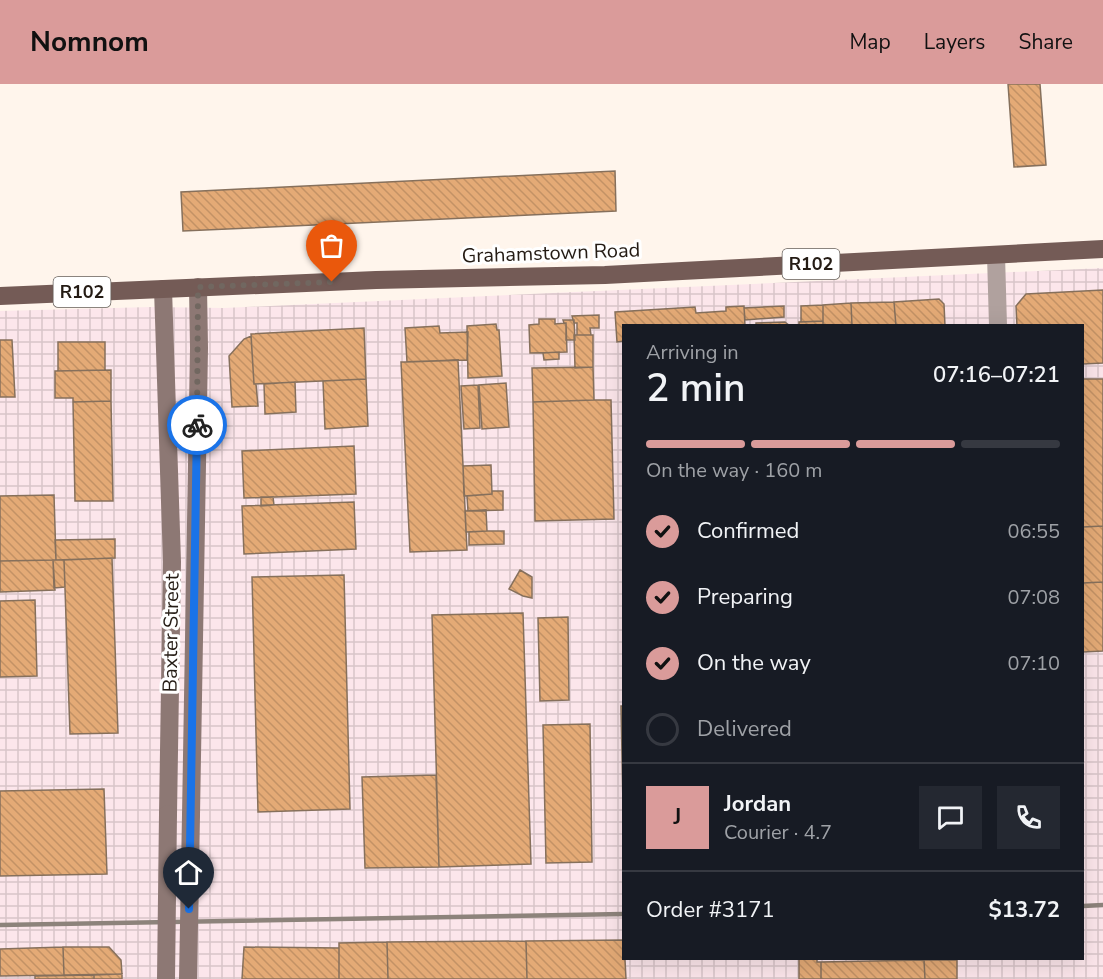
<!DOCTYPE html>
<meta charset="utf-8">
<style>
:root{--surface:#171b24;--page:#242831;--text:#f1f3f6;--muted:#9ea1a6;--line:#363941;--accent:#da9b9a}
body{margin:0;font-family:"Nunito Sans",sans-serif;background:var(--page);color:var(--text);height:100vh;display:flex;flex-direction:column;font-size:22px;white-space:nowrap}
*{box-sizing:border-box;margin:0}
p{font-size:20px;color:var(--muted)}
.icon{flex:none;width:33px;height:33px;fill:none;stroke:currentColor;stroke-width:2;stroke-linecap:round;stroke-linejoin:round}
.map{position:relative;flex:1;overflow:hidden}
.drawer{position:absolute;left:622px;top:240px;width:462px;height:636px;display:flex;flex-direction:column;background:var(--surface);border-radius:0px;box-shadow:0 6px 24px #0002}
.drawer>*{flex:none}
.pin{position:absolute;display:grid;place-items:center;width:51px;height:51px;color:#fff;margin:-62px -26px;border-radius:50% 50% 50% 0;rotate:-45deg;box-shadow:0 0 6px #0007}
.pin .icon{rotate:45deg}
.courier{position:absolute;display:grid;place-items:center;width:60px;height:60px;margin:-30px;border:4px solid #1a73e8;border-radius:50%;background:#fff;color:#222;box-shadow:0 2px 8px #0007}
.head em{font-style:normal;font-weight:600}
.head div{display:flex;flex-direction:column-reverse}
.head{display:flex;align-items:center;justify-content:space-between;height:102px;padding:0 24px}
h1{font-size:39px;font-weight:600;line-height:45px}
.bar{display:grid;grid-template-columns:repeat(4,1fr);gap:9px 6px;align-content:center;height:72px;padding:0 24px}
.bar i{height:8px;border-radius:4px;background:var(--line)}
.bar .selected{background:var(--accent)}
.bar p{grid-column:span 4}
.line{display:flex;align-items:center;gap:15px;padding:0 24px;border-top:2px solid var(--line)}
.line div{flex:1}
.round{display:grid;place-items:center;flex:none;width:63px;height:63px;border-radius:0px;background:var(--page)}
ol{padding:0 24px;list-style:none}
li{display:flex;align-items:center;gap:18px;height:66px}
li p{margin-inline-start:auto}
li .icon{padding:6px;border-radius:50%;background:var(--accent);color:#111;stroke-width:4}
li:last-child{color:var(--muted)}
li i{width:33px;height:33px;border:3px solid var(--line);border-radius:50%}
header{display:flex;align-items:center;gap:36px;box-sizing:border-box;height:84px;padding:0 30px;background:var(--accent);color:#111}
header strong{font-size:28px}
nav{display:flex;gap:33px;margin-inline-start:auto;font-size:21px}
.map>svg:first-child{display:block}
.industrial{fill:url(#industrial-grid);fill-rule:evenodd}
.building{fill:url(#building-back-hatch);stroke:#86705c;stroke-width:1.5}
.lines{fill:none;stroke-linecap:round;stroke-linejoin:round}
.street{stroke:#b0a19e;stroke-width:18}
.secondary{stroke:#8d7874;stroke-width:18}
.primary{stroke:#745b56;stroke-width:18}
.rail{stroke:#8d837b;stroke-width:4.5}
.secondary-bridge{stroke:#8d7874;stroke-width:18}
.done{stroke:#716760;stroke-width:6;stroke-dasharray:0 10.8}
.route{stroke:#1a73e8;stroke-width:8}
.labels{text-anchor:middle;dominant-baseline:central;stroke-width:6;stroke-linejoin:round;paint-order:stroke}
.shield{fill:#fff;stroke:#665f5a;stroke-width:1.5}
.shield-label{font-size:18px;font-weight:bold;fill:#241b14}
.street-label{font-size:20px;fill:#241b14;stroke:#fff}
</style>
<header>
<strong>Nomnom</strong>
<nav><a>Map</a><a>Layers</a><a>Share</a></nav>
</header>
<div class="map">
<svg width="1103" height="895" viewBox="0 0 1103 895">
<defs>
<pattern id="industrial-grid" width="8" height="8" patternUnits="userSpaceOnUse" patternTransform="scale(1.5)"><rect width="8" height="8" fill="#fce6eb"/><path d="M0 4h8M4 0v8" fill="none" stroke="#d8c5c9"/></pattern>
<pattern id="building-back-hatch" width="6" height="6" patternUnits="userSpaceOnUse" patternTransform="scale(1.5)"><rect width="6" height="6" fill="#e4aa76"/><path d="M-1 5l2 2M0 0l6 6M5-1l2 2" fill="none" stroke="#c39265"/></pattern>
</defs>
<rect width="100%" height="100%" fill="#fff5ec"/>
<path class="industrial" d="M1103,184V895H0V227L151,223L224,224ZM624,242H1083V874H624Z"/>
<path class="building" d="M1008,0H1040L1046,81L1014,83Z
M615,87L616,127L183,147L181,108Z
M1103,206V279L1083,280V242H1017L1016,222L1026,210Z
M939,215L944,220L945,242H896L894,218Z
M894,218L896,242H852L851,219Z
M851,219L852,242H823V221Z
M823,221V237L801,238V222Z
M744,222L745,242H624V257L617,258L615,228L695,223L696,229L726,227V223Z
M784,222V233L745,236L744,224Z
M599,231V244H590L591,251H577V239H574L572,232Z
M539,235H555V240L566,239L567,268L530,269L529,241L539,240Z
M563,236H574L575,256H566V239H564Z
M823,237V242H799V238Z
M785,238L790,242H756V239Z
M496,240L497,246H499L502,292L468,294L467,242Z
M439,242L440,249L468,248L467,276L407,278L405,244Z
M364,244L366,295L254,300L251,250Z
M574,251H593V283L575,284Z
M251,252L254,300H256L258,322L232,323L229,272L244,255Z
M0,256H12L15,313H0Z
M58,258H105V286L58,287Z
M559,268V275L544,276L543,269Z
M458,276L467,466L410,468L401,278Z
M593,283L594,316L533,318L532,284Z
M111,286V317L73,318V314H55V287Z
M366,295L368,342L325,345L323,297Z
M1083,295H1103V442L1083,443Z
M295,298L296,328L265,330L264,300Z
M506,299L509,343L482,345L479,301Z
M478,301L480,344L464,345L461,302Z
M594,316H611L614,435L535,437L533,318Z
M111,317L113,417H75L73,318Z
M354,362L356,410L244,414L242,367Z
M491,381L492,410L464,412L463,382Z
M492,407H503V426L468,427L467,412L492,410Z
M54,411L56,476L0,477V412Z
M261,413H273L274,421L261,422Z
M354,418L356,465L244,470L242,422Z
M486,426L487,447L466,448L465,427Z
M1103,442V498L1083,499V443Z
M487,447H504V460L469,461V448Z
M115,455V474L56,476L55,456Z
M112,474L118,649L70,650L64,476Z
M53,476L55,506L0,508V477Z
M53,476H64L65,503L54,504Z
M520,486L532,493V514L523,512L509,505Z
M344,491L350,725L258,728L252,493Z
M1103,498V567L1083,568V499Z
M35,516L37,592L0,593V517Z
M523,529L531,780L439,783L432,531Z
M568,533L569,616L540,617L538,534Z
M621,622H624L623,722Z
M590,640L592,778L546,779L543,641Z
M436,691L439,783L365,784L362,693Z
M104,705L107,790L0,792V707Z
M624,856L626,895H527L526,857Z
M526,857L527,895H388L387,858Z
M387,858L388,895H339V859Z
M63,863L64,891L0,892V865Z
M63,863H109L121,876L122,890L64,891Z
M244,863L339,864V895H242Z
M799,874H817V878H821V895H799Z
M924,876H957V895H925Z
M924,876L925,895H821V878Z
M122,890V895H94V891Z
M94,891V895H35V892Z"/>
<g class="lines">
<path class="street" d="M996,171L998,242"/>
<path class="secondary" d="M163,205L172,478L168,730
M191,731L199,264L198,203"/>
<path class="primary" d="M0,212L376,196L605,191L1103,165"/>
<path class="rail" d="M1083,822L1103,821
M0,841L624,830"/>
<path class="secondary-bridge" d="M166,895L168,730
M188,895L191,731"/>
</g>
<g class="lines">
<path class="done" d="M197,341L198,203L332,198"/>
<path class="route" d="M189,825L197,341"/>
</g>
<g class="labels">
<g class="shield">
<rect x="782.5" y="165" width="57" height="30" rx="4.5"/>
<rect x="53.5" y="193" width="57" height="30" rx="4.5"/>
</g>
<g class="shield-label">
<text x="811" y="180">R102</text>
<text x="82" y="208">R102</text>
</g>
<g class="street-label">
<text transform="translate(551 169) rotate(-2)">Grahamstown Road</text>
<text transform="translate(171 549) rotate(-89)">Baxter Street</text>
</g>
</g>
</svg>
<div class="pin" style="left:332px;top:198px;background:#ea580c"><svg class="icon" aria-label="bag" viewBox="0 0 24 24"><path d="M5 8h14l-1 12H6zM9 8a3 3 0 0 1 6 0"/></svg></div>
<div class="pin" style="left:189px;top:825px;background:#1f2937"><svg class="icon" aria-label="home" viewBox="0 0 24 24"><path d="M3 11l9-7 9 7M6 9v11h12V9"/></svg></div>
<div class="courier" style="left:197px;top:341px"><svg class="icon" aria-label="bike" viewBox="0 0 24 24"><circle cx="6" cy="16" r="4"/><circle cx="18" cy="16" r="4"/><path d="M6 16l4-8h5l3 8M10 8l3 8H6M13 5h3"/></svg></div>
<section class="drawer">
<div class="head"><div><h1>2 min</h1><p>Arriving in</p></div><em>07:16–07:21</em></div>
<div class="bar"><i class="selected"></i><i class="selected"></i><i class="selected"></i><i></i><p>On the way · 160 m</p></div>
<ol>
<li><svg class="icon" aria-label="check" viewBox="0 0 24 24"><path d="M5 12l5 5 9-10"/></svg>Confirmed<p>06:55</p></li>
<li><svg class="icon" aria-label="check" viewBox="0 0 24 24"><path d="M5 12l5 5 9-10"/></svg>Preparing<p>07:08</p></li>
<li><svg class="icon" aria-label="check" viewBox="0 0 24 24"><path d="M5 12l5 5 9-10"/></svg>On the way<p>07:10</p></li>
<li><i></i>Delivered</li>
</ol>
<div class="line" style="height:108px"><b class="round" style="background:var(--accent);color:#111">J</b><div><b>Jordan</b><p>Courier · 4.7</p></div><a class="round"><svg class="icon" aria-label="chat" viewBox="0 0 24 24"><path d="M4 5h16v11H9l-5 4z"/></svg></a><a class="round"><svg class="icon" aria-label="phone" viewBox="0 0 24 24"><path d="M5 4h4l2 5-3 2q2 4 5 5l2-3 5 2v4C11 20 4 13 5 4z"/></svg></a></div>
<div class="line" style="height:78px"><div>Order #3171</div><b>$13.72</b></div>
</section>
</div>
